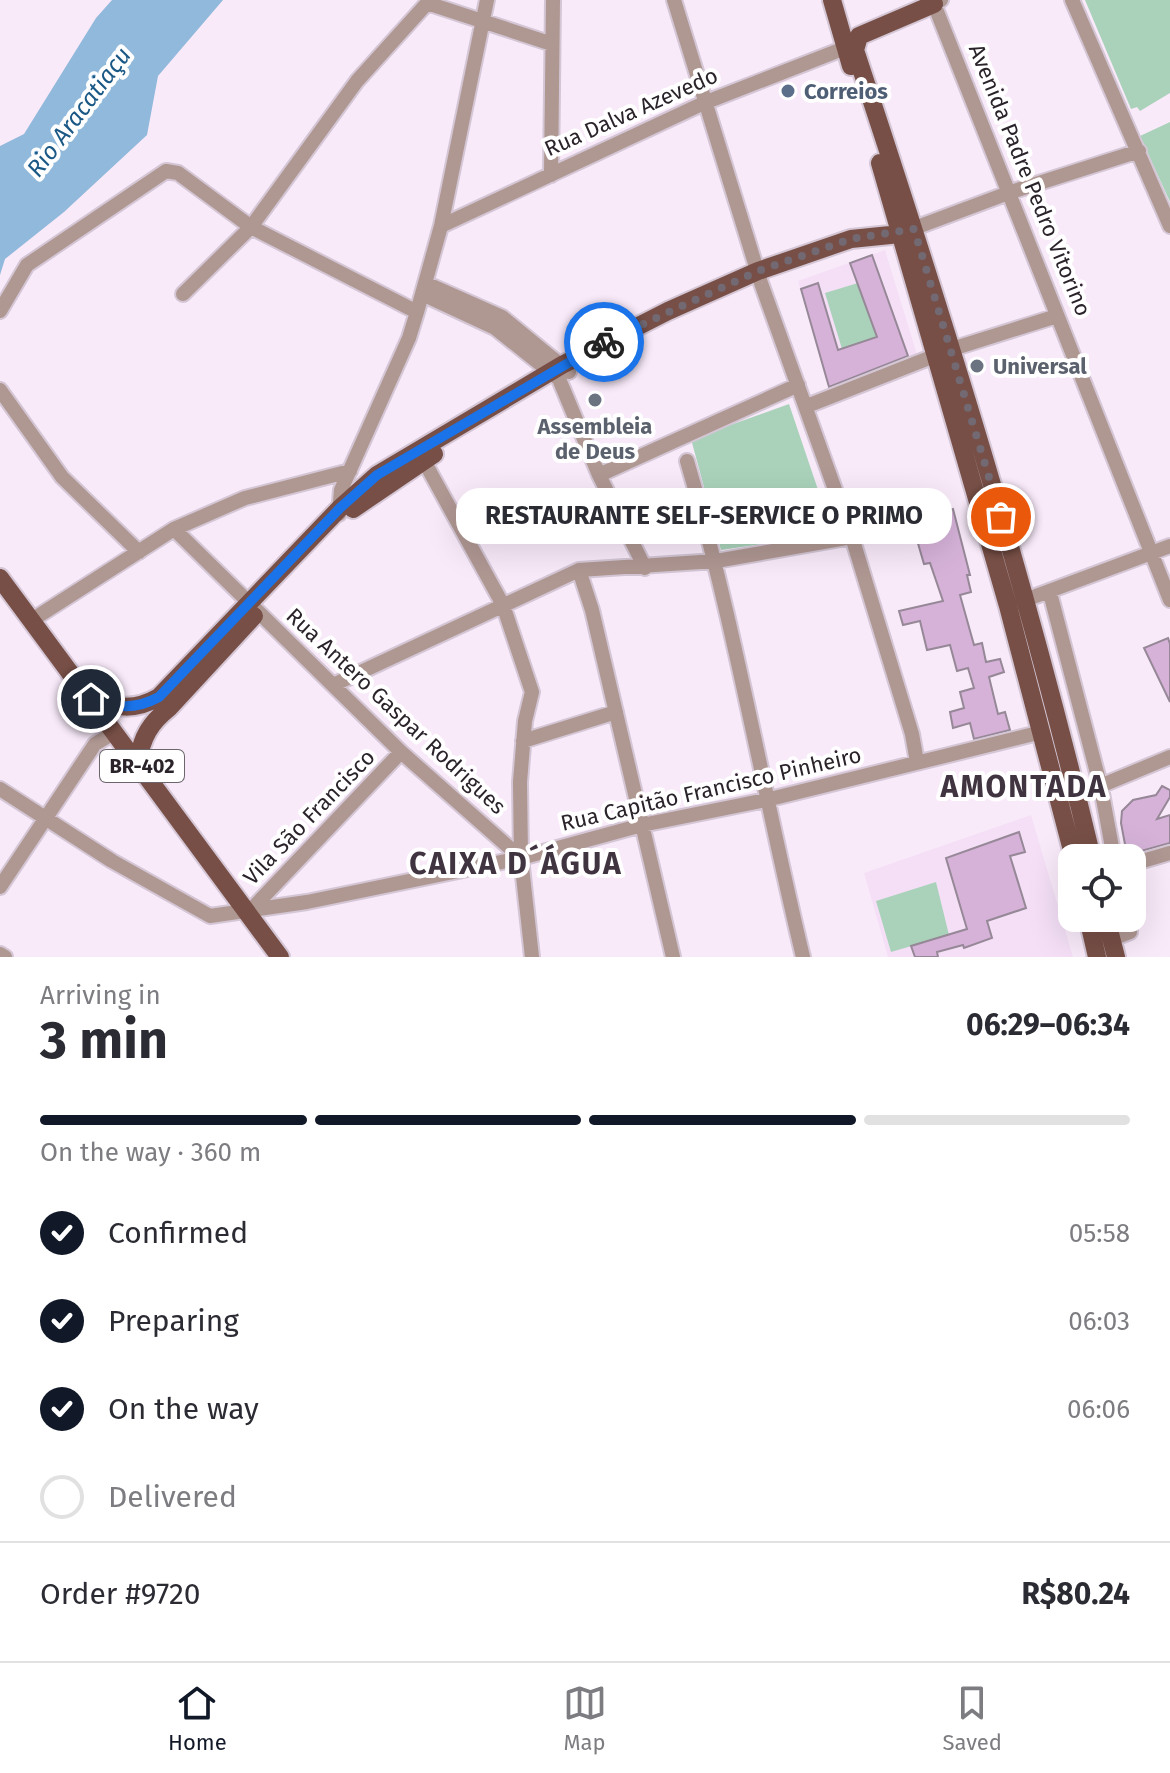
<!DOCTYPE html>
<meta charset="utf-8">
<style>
:root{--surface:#fff;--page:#f7f7f7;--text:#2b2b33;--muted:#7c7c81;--line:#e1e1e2;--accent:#111827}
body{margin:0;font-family:"Fira Sans",sans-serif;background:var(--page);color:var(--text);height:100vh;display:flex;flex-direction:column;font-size:30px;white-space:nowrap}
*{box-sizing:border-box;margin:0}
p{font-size:26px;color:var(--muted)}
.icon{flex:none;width:44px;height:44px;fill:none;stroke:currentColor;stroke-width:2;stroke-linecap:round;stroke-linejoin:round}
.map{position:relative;height:957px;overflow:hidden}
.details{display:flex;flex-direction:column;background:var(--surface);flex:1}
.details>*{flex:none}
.tools{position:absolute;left:1058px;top:844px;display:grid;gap:16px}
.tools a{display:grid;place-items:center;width:88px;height:88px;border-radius:16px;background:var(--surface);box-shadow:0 8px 32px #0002;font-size:40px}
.pin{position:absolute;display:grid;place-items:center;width:68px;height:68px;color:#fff;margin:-34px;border:4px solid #fff;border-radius:50%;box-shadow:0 2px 8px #0007}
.courier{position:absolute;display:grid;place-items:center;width:80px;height:80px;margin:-40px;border:6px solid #1a73e8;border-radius:50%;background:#fff;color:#222;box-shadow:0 2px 10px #0007}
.bubble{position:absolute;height:56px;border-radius:24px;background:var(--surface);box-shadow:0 8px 32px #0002;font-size:26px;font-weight:700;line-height:56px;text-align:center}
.overview em{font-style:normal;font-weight:700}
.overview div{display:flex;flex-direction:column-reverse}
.overview{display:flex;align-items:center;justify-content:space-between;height:136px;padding:0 40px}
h1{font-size:52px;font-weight:700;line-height:60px}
.bar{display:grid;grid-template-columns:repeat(4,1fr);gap:12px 8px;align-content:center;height:96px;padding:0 40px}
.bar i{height:10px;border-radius:6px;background:var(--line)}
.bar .current{background:var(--accent)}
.bar p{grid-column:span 4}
.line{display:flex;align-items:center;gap:20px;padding:0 40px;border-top:2px solid var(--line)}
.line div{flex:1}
ol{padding:0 40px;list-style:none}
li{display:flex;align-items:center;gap:24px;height:88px}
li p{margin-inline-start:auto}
li .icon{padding:8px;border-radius:50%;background:var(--accent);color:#fff;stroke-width:4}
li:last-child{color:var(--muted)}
li i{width:44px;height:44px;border:4px solid var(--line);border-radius:50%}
.menu{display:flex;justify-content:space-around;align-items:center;height:112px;border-top:2px solid var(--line);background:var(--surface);font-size:22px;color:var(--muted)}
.menu a{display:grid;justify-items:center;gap:4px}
.menu .current{color:var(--accent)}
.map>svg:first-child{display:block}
.built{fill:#f4dff6}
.green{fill:#aad2ba}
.water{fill:#91b9db}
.building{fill:#d6b2d9;stroke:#968897;stroke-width:2}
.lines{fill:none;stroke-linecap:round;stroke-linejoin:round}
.minor-casing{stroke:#d4c6d5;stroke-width:18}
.major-casing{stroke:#d4c6d5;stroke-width:22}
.minor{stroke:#af9792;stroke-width:14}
.major{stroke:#774f46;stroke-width:18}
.done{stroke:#726973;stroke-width:8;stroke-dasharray:0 14.4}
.route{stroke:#1a73e8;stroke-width:10}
.service-dot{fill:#5c6f8a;stroke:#fff;stroke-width:3}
.worship-dot{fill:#6b7280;stroke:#fff;stroke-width:3}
.labels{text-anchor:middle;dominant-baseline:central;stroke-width:8;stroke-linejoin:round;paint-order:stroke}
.shield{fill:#fff;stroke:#6a666a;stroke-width:2}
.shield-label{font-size:20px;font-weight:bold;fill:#2a242a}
.service-label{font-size:22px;font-weight:bold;fill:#4e5e75;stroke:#fff;text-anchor:start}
.street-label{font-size:22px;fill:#2a242a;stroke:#fff}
.worship-label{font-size:22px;font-weight:bold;fill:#5b616d;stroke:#fff;text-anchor:start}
.water-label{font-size:24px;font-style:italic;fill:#1a5885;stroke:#fff}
.district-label{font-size:30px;font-weight:bold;letter-spacing:2px;fill:#403441;stroke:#fff}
</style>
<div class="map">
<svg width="1170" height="957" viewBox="0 0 1170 957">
<rect width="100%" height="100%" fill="#f9eafa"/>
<path class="built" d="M885,250L919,361L831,394L798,281Z
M1031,815L1073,957H888L864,873Z"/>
<path class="green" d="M1085,0H1170V93L1140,111L1137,107L1131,109Z
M1170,122V202L1140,136Z
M858,283L877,337L842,349L825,293Z
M789,404L833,534L721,550L691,439Z
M936,882L949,935L891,952L876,901Z"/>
<path class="water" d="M112,0H223L158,76L147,135L64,212L5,259L0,275V146L24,134L96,18Z"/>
<path class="building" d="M872,255L908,356L829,387L801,289L818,283L838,350L877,337L850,263Z
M953,509L970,575H967L971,592L960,595L974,645L982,643L986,662L1000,659L1004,672L989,677L998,714L1005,712L1010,730L974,739L970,723L953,728L950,712L964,708L960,692L974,688L968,668L957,671L950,645L927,650L920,621L903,625L899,611L943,601L930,563L924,564L917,540L924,538L918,519Z
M1168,638L1170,644V702L1144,648Z
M1162,786L1170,790V797L1157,819L1170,815V843L1127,855L1121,823L1122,811L1133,800L1156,795Z
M1019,832L1025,852L1010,856L1026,908L987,921L992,938L964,948L963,945L937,952L938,957H915L911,946L967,929L946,858Z"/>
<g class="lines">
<g class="minor-casing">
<path id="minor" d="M674,0L761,283L852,537L912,734L917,762
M941,0L934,4L1170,600
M1072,0L1170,226
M427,3L552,44
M551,175L553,0
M441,226L704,103L845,48
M904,232L1011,192L1139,151
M425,283L502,317L569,372
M183,294L251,227L357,81L430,0
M422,294L495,328L559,379L599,475L645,568
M0,311L27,265L166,171L178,173L251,227L417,312
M0,390L62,477L139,552
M807,406L952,349L1057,316
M424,461L503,605L532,692L525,721L520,782L521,858L532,957
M687,461C735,624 763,792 803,957
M599,475L798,385
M339,514L341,490L409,338L417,312L441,226L487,0
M174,529L401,752L521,858
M579,570L592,610L673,957
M1050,593L1101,788L1114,858
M1017,603L1170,546
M32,620L174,529L245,498L350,471
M333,685L579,570L716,561L852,537
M523,741L616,712
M0,789L112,861L210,916L307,902L521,858L642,825L766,800L1042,732
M1069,799L1170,757
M1132,864L1170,853
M0,887L95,744L115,732
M249,912L401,752
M1112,939L1130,932L1127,918
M0,954L5,957"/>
</g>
<g class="major-casing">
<path id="major" d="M832,0L851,66
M932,0L934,4L859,36L855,50C943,316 1027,585 1092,858
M880,163L1008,606L1074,858
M353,509L434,454
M0,578L280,957
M91,699C117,708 135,711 159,697L340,508L377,475L562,365L668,311L758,271L851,239L900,234
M138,761C142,737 150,723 169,708L254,616
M1088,918L1097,957
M1106,918L1116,957"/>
</g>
<use href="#minor" class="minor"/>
<use href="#major" class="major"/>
</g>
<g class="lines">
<path class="done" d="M604,342L758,271L851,239L914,229L1001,517"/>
<path class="route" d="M91,699C117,708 135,710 159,697L340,508L377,475L604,342"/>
</g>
<circle class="service-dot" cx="788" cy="91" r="8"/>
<g class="worship-dot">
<circle cx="977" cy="366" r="8"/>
<circle cx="595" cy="400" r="8"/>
</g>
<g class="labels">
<rect class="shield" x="100" y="750" width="84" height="32" rx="6"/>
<g class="shield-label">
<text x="142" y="766">BR-402</text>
</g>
<g class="service-label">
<text x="804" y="91">Correios</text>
</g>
<g class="street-label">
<text transform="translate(631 112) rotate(-24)">Rua Dalva Azevedo</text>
<text transform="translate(1030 180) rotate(68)">Avenida Padre Pedro Vitorino</text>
<text transform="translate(396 711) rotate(43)">Rua Antero Gaspar Rodrigues</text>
<text transform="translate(711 789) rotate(-13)">Rua Capitão Francisco Pinheiro</text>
<text transform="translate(309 817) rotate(-46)">Vila São Francisco</text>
</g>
<g class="worship-label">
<text x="993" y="366">Universal</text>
<text x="595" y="426" text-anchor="middle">Assembleia<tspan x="595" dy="25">de Deus</tspan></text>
</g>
<g class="water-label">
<text transform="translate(79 112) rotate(-53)">Rio Aracatiaçu</text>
</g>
<g class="district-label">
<text x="1024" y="787">AMONTADA</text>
<text x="516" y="864">CAIXA D´ÁGUA</text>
</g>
</g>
</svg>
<div class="tools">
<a><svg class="icon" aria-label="locate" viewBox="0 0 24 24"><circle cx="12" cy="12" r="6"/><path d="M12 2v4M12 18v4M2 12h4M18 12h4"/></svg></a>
</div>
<div class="pin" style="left:1001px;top:517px;background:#ea580c"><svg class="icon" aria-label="bag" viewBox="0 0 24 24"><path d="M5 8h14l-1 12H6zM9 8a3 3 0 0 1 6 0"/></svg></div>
<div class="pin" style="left:91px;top:699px;background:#1f2937"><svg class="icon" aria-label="home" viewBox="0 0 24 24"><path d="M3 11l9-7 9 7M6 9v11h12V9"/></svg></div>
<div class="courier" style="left:604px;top:342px"><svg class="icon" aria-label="bike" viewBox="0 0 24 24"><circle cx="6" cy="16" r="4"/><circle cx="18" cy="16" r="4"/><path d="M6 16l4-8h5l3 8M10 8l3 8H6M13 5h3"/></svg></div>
<div class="bubble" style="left:456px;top:488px;width:496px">RESTAURANTE SELF-SERVICE O PRIMO</div>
</div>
<section class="details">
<div class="overview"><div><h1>3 min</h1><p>Arriving in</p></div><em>06:29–06:34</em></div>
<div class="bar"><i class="current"></i><i class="current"></i><i class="current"></i><i></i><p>On the way · 360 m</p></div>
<ol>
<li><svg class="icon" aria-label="check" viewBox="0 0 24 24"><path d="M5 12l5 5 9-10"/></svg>Confirmed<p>05:58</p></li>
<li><svg class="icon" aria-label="check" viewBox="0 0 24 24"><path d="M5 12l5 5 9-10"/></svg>Preparing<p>06:03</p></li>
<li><svg class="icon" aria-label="check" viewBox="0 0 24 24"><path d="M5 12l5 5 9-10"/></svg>On the way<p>06:06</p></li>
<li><i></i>Delivered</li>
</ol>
<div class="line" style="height:104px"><div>Order #9720</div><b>R$80.24</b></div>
</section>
<nav class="menu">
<a class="current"><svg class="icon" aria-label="home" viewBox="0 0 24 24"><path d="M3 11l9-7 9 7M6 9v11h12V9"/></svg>Home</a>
<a><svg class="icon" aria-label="map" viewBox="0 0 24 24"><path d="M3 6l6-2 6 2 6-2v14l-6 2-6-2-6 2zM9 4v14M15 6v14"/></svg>Map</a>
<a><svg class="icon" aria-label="saved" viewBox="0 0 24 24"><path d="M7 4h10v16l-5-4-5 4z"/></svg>Saved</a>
</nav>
